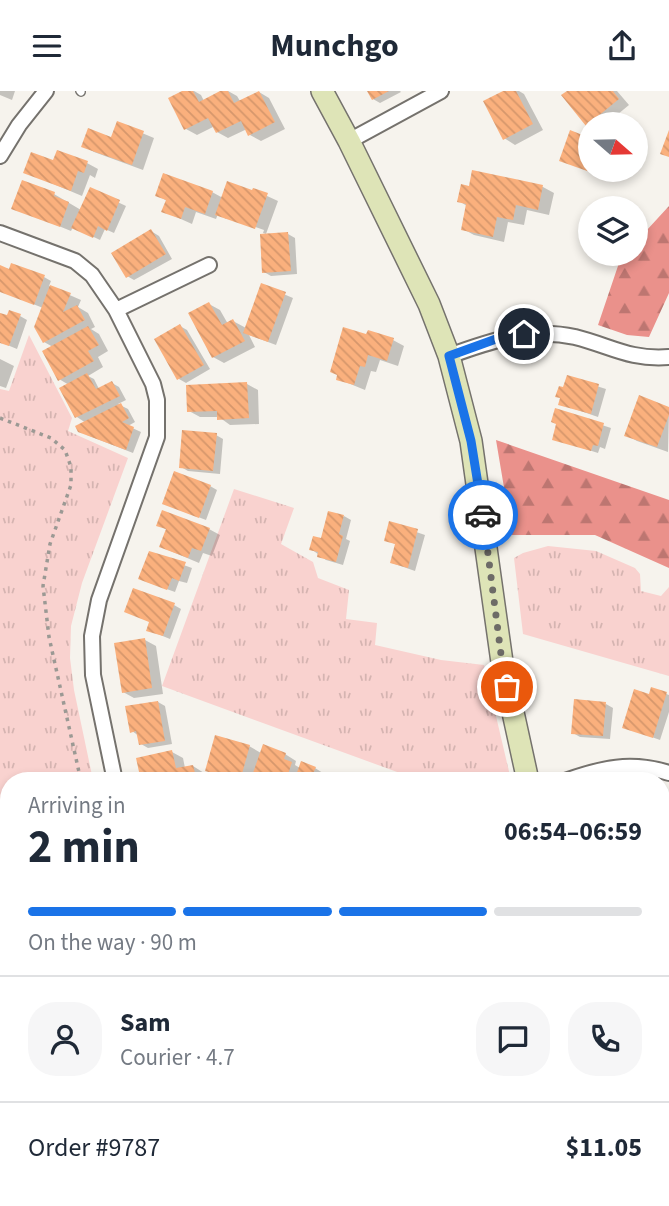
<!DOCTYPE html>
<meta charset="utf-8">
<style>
:root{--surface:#fff;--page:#f6f6f7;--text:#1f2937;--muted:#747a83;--line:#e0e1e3;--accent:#1a73e8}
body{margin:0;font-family:"Source Sans 3",sans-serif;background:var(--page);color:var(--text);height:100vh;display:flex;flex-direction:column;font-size:26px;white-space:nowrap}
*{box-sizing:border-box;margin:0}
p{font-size:23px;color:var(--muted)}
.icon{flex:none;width:38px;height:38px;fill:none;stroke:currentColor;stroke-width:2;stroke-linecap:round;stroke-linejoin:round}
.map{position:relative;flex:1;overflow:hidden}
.side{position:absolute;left:0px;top:681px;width:670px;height:436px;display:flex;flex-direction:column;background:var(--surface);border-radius:28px 28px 0 0;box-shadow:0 4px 10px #0003}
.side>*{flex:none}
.needle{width:46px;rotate:110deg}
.buttons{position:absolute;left:578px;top:21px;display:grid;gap:14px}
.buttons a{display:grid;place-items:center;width:70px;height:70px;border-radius:50%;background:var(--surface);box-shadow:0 4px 10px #0003;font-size:35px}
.pin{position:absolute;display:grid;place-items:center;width:60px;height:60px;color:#fff;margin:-30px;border:4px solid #fff;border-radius:50%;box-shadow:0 2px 7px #0007}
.courier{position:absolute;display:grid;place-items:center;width:70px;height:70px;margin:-35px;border:5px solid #1a73e8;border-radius:50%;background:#fff;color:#222;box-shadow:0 2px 9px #0007}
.headline em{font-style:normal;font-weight:700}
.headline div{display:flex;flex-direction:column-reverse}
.headline{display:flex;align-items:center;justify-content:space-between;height:119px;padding:0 28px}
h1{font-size:46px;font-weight:700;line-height:52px}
.bar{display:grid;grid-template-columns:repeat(4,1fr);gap:10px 7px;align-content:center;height:84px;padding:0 28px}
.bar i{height:9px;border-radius:5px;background:var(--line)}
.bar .on{background:var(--accent)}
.bar p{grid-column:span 4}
.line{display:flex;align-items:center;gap:18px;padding:0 28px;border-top:2px solid var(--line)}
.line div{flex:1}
.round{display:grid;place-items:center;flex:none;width:74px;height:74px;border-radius:28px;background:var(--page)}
header{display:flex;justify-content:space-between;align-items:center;height:91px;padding:0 28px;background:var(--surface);font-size:32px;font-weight:700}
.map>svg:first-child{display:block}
.grass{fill:url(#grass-tufts)}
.forest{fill:url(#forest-firs)}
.shadow{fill:#0003}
.building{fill:url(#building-back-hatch)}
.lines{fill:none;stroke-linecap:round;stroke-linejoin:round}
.lane-casing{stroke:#75726d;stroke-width:10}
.street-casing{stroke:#75726d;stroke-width:18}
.secondary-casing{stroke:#75726d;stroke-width:24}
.path{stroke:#9b9994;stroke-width:3.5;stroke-dasharray:3.5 5;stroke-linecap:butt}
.lane{stroke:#fff;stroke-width:7}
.street{stroke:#fff;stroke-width:14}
.secondary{stroke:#dee4b7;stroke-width:21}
.done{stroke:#6d6b67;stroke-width:7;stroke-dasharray:0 12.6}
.route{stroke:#1a73e8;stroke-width:9}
</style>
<header><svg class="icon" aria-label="menu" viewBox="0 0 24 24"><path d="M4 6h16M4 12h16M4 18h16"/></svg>Munchgo<svg class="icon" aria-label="share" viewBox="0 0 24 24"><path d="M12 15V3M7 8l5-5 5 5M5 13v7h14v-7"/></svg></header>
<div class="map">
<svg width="669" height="1115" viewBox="0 0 669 1115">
<defs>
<pattern id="grass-tufts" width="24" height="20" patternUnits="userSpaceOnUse" patternTransform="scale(1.75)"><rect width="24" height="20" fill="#f9d2cf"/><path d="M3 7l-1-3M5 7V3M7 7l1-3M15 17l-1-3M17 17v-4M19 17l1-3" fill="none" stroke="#d5b4b1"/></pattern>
<pattern id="forest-firs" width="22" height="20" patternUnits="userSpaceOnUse" patternTransform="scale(1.75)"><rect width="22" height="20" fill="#ea918b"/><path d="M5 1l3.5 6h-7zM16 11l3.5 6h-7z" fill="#bd7671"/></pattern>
<pattern id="building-back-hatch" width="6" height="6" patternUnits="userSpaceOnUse" patternTransform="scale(1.75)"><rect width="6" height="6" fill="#fab07d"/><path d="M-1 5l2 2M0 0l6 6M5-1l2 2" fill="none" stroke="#d6976c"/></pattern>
</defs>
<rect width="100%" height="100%" fill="#f6f3ed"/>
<path class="grass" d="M29,244L72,327L68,340L128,367L82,492L71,535L70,567L74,599L93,689L9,690V1087L0,1044V298L9,300Z
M234,398L294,417L281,453L313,471L318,487L349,499L346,528L377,532L375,554L441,569L484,574L511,689H419L162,595Z
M548,455L596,460L635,477L640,483L641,500L661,505L669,496V585L523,543L514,467L523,462Z
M13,1108H179L180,1115H15Z"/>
<path class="forest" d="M669,115V202L649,246L627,244L598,234L620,169L626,163H635V152Z
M496,349L669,409V477L595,444H512Z"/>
<path class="shadow" d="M0,0H15L12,9L0,4Z
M186,0H194L201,4L204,10L228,0L237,5L240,10L259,1L269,7L285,38L261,50L250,44L247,38L228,47L217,41L215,35L197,44L186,38Z
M369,0H400L401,1L380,12L373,8Z
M507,0H519L524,3L543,39L515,54L504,47Z
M570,0H617L629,14L606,33L590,35Z
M118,32L154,47L143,79L94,61L84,55L113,48Z
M561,69L590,79H600L598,84Z
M54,71L87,72L98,78L95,87L90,84L82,105L25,81Z
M473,81L543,96L554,102L549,124L527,119L524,134L508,131L504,151L474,144L463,138L467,115L459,110L470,97Z
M90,98L126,115L114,142L105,138L100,149L73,136L71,140L14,117L54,103L81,119Z
M254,99L278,110L266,143L263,142L264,139L226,126V128L218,123L216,128L196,121L192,133L163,120L167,110L157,104L212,101L223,107L253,102Z
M151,140L159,145L172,168L134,189L127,185Z
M288,143L295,147L297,183L271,185L264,181Z
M0,176L44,186L51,190L49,195L81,209L78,216L88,222L95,236L91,238L99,243L108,260L98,266L103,276L88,285L94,288L99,298L112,292L119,296L126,309L118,313L128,318L135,331L128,335L141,341L133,362L87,344L86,332L77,326L62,297L69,294L59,288L53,256L44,251L43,217L3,201L0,197Z
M262,194L293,207L276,254L249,244L255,256L224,272L213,266L209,213L220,219L228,233L233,230L246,237Z
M0,224L20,225L27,229L17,258L0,251Z
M180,235L187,239L210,278L186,292L179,288Z
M368,245L393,249L404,255L398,275L380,269L376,281L371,280L365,299L338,288Z
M0,268L14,275L6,297L0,295Z
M568,286L606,298L598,326L560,313Z
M247,293L258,299L259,333L230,334L219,326H200L189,320Z
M669,318L668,361L637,350L626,344Z
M556,319L611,337L605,358L600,356L598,362L554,348L557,333Z
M216,344L223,348L220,383L188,380L181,376Z
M210,395L217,399L206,429L164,413Z
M344,425L351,429L346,448L350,450L343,474L326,469L311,458L323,449Z
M390,432L425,444L415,480L392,472L397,454L386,449Z
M158,434L209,438L220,444L212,465L203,462L199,472L161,456L167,439Z
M150,462L192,477L187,492L179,490L175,501L147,491Z
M174,514L181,518L170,548L148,539Z
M145,549L156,555L163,603L134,607L123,601Z
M652,598L669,604V621L660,649L624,636L650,605Z
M158,611L165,615L172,653L148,657L141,653L139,645L132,640Z
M606,613L613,617L610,648L580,646L573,642Z
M249,655L261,662L285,663L296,670L295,674L300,677H315L326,684L324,690H261L262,685L255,681L252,690H219L220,686L207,679Z
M172,661L183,667L185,677L193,675L204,682L206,690H143Z
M662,840L667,873L662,874Z
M0,1010L7,1049L2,1050L4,1060H0Z
M8,1108L19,1114V1115H0V1109Z
M234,1108H279L280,1115H236Z
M333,1108H379L380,1115H335Z
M438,1108H481L483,1115H440Z
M527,1108H572L574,1115H535Z"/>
<path class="building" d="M182,0H193L199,11L220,0H228L234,12L259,0L275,31L248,45L241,30L216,42L208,27L184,39L168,7Z
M367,0H389L372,9Z
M503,0H516L533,33L503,49L483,10Z
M567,0H613L619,8L586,35L561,4Z
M117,30L144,40L132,74L81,56L88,37L111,46Z
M570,39L590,47V81L559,70Z
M669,39V66L660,63Z
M57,59L88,70L84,82L78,80L71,100L23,82L31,61L53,69Z
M472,79L543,94L538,119L516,114L513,129L497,126L493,146L461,139L466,113L457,111L461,93L469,95Z
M163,82L213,100L205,123L185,116L181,128L161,121L166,109L155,105Z
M22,89L55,101L54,105L69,111L60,136L11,118Z
M227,90L252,99L253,97L268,102L255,138L215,124Z
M90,96L120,109L107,140L98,135L93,147L71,137Z
M151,138L166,163L126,187L111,162Z
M288,141L291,180L262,182L260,143Z
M11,172L45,184L34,214L0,201V174L9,178Z
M261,192L286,201L268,251L243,242Z
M50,194L71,202L63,221L77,214L85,229L43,252L34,236Z
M209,211L222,234L233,228L245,250L212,267L188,222Z
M9,219L21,223L9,255L0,252V222L7,224Z
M180,233L204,274L177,289L154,248Z
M88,235L99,254L88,260L94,270L58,290L42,260Z
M343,236L366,243L368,239L394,247L387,270L368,264L365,276L360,275L354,294L336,289L337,284L330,281Z
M87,282L96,298L112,290L120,305L75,327L59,297Z
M567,284L599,293L591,323L558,314L560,307L555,306L559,295L563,296Z
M247,291L249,327L217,329V320L187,321L186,294Z
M639,304L669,316V324L657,356L624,345Z
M121,312L129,327L122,331L134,336L126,359L78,341L75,335Z
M555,317L604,332L598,355L593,354L591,360L552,349L556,333L551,331Z
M182,339L217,342L213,380L179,377Z
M174,380L211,394L199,427L162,413Z
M162,419L210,437L201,460L192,457L188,467L159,456L166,438L156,435Z
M328,420L344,424L339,443L343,445L336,471L317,466L318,461L309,459L313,445L321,447Z
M389,430L418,438L408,477L390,472L395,453L384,450Z
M149,460L186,471L179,490L172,487L167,499L138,488Z
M133,497L175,512L163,545L146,540L149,531L124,521Z
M145,547L152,597L122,602L114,552Z
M651,596L667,601L653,647L622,637L634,598L649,603Z
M574,608L606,611L603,645L571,643Z
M158,610L165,650L139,654L136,640L130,642L125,615Z
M215,644L250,654L240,690H217L219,684L205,680Z
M263,653L286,662L284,668L292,671L286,690H259L261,684L253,682Z
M172,659L176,677L193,674L197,690H141L136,667Z
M301,670L316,676L312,685L324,690H294Z
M662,739L669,742V773L662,770Z
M8,1106L10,1115H0V1108Z
M233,1108H273L275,1114L234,1115Z
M332,1108H362L363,1115H333Z
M405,1108H427L428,1115H407Z
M436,1108H464L466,1115H438Z
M591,1108H614L616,1115H593Z"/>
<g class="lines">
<g class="lane-casing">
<path id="lane" d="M80,0L81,1"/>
</g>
<g class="street-casing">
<path id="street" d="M349,50L441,0
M0,65L19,34L46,0
M0,142L75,170L92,184L116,219L153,293L157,309V346L99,509L92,545L93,584L115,690
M116,219L209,174
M449,265C490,250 530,236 575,246C611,255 629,269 669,266
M565,690C602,677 630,670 669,682
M662,908H669
M202,1108L203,1115
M301,1108L303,1115
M392,1108L394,1115
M486,1108L489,1115
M573,1108L577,1115"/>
</g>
<g class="secondary-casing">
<path id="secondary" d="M322,0L349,50L429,213L449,265L471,350L502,571L528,690
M648,1108L650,1115"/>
</g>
<path class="path" d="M0,327L51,347L65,359L71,376V394L50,453L43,495L49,546L81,690
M169,1108L171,1115"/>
<use href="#lane" class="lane"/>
<use href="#street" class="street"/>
<use href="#secondary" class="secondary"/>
</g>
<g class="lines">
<path class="done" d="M483,424L502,571L507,596"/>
<path class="route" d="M483,424L471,350L449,265L496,248L524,243"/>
</g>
</svg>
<div class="buttons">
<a><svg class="needle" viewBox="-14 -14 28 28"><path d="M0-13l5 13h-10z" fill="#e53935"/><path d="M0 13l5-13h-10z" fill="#747a83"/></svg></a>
<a><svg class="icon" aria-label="layers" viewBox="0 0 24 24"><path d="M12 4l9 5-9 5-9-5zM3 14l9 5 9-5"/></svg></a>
</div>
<div class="pin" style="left:507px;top:596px;background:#ea580c"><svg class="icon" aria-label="bag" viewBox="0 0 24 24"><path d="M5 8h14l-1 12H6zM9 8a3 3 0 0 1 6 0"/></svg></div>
<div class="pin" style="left:524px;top:243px;background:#1f2937"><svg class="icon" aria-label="home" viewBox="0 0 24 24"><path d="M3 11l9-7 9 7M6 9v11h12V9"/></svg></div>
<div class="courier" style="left:483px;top:424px"><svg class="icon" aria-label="car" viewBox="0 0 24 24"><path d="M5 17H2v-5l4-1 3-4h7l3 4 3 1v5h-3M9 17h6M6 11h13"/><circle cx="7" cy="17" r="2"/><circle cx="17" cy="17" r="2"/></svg></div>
<section class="side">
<div class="headline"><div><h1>2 min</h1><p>Arriving in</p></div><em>06:54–06:59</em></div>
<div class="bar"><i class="on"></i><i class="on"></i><i class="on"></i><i></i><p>On the way · 90 m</p></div>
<div class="line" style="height:126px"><a class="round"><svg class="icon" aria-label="person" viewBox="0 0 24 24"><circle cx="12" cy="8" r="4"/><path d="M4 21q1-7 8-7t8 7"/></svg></a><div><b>Sam</b><p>Courier · 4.7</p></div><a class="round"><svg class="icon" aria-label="chat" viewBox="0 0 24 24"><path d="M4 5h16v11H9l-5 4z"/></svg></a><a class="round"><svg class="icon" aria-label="phone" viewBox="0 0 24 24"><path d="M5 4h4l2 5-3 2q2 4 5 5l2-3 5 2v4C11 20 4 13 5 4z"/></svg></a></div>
<div class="line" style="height:91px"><div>Order #9787</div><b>$11.05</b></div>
</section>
</div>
